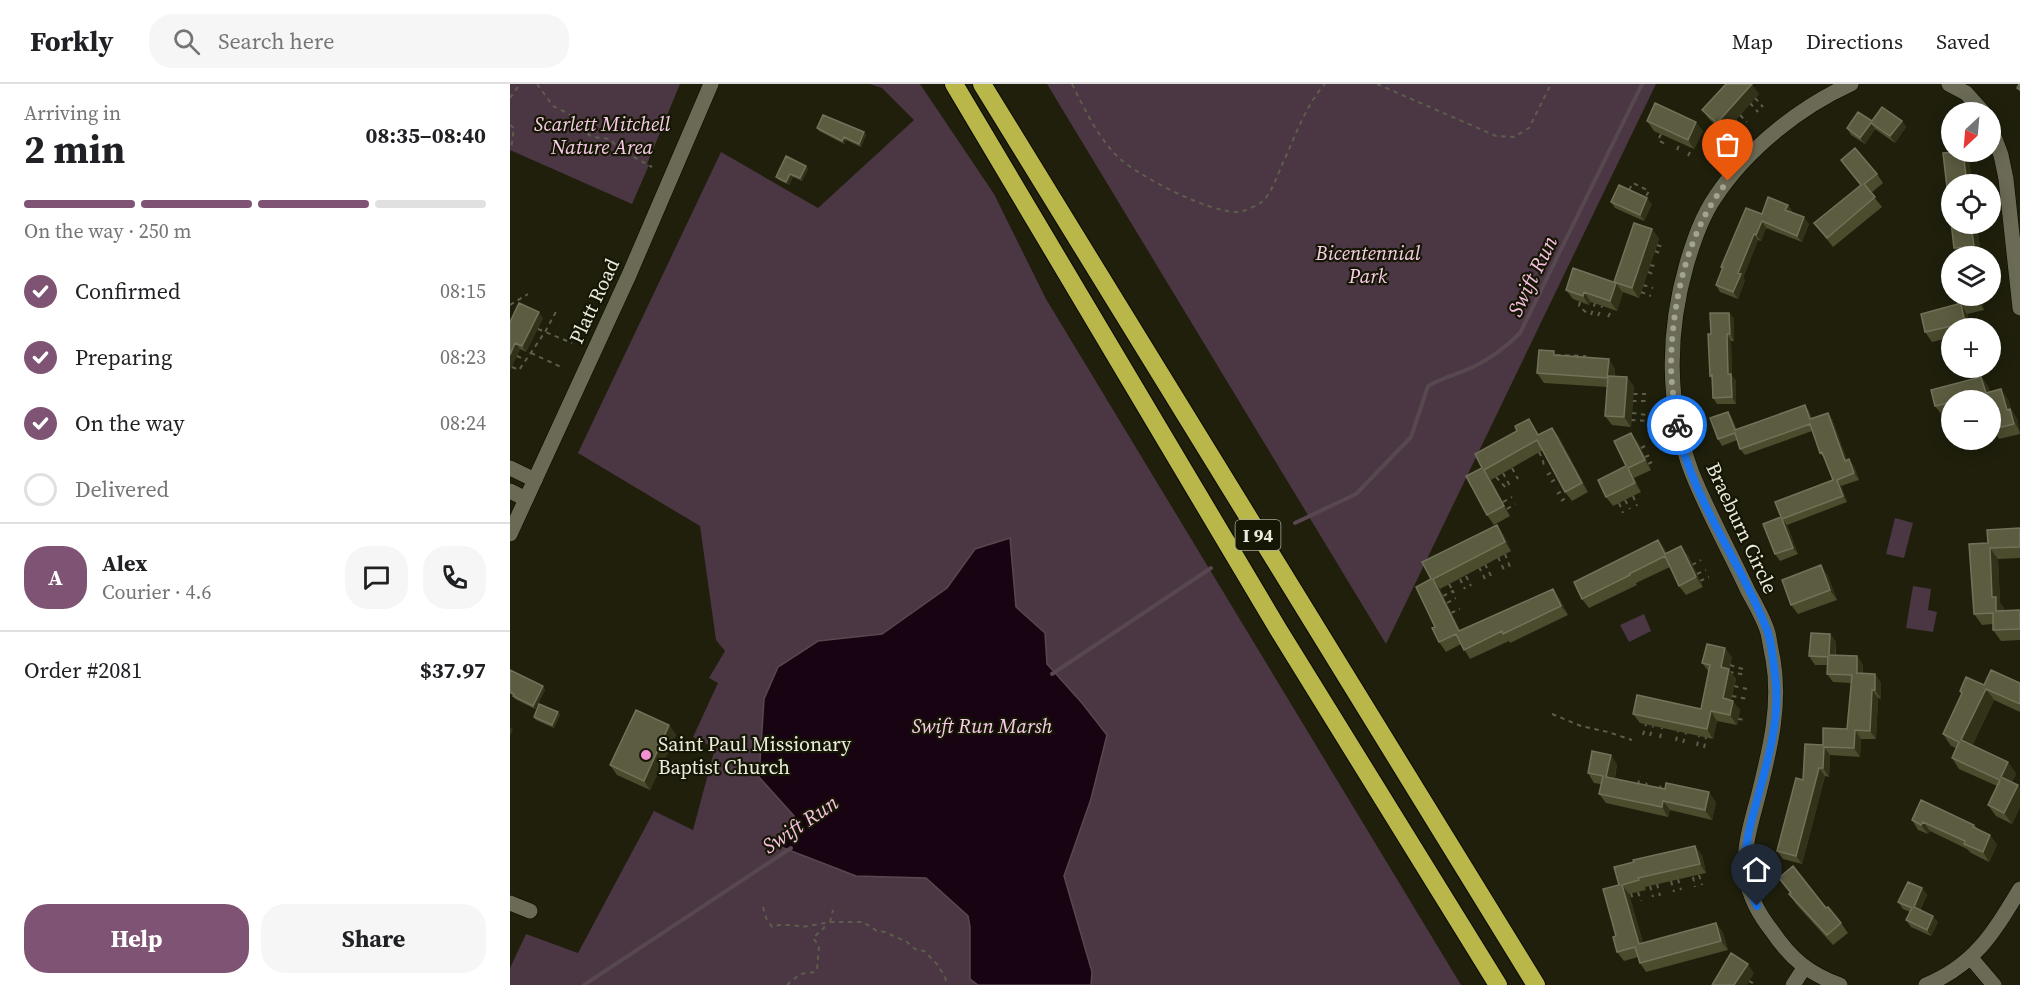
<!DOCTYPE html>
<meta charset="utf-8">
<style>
:root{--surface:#fff;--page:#f6f6f6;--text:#202124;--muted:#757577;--line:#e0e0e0;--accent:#7f5374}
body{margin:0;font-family:"Source Serif 4",serif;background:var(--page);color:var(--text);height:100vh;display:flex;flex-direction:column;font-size:22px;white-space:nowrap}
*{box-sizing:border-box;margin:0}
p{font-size:20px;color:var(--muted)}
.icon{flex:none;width:33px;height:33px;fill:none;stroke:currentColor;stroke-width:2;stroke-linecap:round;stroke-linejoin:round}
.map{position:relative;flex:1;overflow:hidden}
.details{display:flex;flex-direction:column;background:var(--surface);width:510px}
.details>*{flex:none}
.needle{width:39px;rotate:206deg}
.buttons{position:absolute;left:1431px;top:18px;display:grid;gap:12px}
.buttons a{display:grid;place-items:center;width:60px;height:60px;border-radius:50%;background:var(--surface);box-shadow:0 3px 15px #0003;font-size:30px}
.pin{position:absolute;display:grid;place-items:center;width:51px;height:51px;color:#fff;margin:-62px -26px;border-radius:50% 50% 50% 0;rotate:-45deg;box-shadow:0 0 6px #0007}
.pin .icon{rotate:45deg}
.courier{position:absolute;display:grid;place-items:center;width:60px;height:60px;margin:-30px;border:4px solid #1a73e8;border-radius:50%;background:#fff;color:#222;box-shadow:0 2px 8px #0007}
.overview em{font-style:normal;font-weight:700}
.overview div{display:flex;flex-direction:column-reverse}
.overview{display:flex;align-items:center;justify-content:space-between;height:102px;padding:0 24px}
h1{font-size:39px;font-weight:700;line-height:45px}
.bar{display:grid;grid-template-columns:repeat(4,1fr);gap:9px 6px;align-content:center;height:72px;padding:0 24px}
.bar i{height:8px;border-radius:4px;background:var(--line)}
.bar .current{background:var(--accent)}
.bar p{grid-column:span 4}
.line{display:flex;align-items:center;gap:15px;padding:0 24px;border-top:2px solid var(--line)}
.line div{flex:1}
.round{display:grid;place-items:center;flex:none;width:63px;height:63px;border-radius:24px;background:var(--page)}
ol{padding:0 24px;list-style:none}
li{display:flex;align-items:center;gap:18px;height:66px}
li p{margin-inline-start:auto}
li .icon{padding:6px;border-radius:50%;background:var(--accent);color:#fff;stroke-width:4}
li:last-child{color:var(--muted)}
li i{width:33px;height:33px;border:3px solid var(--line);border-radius:50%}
.cta{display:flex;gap:12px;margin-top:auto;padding:12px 24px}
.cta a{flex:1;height:69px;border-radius:24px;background:var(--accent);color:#fff;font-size:24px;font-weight:700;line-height:69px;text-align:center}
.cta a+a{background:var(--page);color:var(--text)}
header{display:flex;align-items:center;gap:36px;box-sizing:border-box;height:84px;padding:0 30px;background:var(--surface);border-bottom:2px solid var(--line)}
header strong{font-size:28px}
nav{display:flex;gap:33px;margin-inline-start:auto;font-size:21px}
.search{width:420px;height:54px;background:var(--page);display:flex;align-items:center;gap:15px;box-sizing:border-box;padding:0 21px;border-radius:24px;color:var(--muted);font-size:22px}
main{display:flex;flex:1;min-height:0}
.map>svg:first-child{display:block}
.green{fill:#4b3644}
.water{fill:#170311;stroke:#56484e;stroke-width:1.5}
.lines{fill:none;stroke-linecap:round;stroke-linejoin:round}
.stream{stroke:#56484e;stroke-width:4}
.minor-casing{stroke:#090900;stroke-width:16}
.secondary-casing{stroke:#090900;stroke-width:16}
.motorway-casing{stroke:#090900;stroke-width:20}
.path{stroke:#5d5d4c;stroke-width:2;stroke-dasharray:4.5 4.5;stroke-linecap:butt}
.minor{stroke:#6a6a55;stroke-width:15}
.secondary{stroke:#6a6a55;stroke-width:15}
.motorway{stroke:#b9b749;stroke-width:18}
.wall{fill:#4b4b2e}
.shaded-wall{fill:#323219}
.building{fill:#5c5c41;stroke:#72725a;stroke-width:1.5}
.done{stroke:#a3a394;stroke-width:6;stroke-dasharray:0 10.8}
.route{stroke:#1a73e8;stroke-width:8}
.poi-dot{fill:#f391d5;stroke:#161604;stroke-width:2}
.labels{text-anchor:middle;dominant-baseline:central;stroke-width:4.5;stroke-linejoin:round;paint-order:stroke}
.shield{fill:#161604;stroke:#aaaa9d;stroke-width:1.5}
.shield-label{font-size:18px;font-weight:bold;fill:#eaeade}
.park-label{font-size:20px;font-style:italic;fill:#f9cde9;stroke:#161604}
.street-label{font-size:20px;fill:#eaeade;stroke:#161604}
.poi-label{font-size:20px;fill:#eaeade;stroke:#161604;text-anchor:start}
.water-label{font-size:21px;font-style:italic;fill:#f6c0e3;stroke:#161604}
</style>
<header>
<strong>Forkly</strong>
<div class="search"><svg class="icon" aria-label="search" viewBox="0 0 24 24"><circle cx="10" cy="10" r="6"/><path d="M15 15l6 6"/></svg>Search here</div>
<nav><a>Map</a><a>Directions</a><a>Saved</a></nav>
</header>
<main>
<section class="details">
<div class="overview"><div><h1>2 min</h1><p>Arriving in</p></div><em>08:35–08:40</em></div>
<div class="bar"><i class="current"></i><i class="current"></i><i class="current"></i><i></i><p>On the way · 250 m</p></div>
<ol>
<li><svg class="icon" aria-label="check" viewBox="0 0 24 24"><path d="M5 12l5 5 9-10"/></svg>Confirmed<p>08:15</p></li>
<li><svg class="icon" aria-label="check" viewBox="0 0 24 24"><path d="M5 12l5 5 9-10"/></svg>Preparing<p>08:23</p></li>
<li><svg class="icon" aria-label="check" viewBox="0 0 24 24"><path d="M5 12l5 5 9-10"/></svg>On the way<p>08:24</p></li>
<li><i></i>Delivered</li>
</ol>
<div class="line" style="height:108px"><b class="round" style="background:var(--accent);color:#fff">A</b><div><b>Alex</b><p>Courier · 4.6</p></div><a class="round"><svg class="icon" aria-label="chat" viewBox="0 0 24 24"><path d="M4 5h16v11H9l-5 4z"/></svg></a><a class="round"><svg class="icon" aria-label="phone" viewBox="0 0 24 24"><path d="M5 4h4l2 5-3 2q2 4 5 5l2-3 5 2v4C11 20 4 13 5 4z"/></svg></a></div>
<div class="line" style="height:78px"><div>Order #2081</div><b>$37.97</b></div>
<div class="cta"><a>Help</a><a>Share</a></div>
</section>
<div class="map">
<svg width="1510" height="901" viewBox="0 0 1510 901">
<rect width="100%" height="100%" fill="#1f1f0c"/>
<path class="green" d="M0,0H170L137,80L139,81L122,120L0,66Z
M360,0H410L484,110L536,215L951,901H0V884L16,850L68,869L144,727L183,746L205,664L183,653L208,599L199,594L215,567L206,556L190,442L68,369L211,68L308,124L404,36L372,4Z
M537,0H1146L876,560Z
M1385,434L1403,439L1394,474L1376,470Z
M1403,502L1421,505L1418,526L1427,528L1423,548L1396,544Z
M1134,530L1141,547L1119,558L1110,541Z"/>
<path class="water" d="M500,454L506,523L535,549L537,580L572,619L597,651L581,715L554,792L582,888L581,901H468L460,895V843L458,832L416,794L346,792L271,763L284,732L249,693L254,615L268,583L308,557L372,550L437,504L465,465Z"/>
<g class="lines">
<path class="stream" d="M785,439L846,410L901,353L918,302C932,294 948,290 963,283C980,275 996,263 1010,249L1132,0
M542,590L701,484
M74,901L281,764"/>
<g class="minor-casing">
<path id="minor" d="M1439,0L1456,9L1473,28
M1480,42L1491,71L1496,95L1510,224
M0,384L25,396
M0,407L16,415
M0,819L20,827
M1461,874L1484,901
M1283,901L1294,884
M1330,901C1298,889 1281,875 1262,847C1251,833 1240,814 1237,796C1231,766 1242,737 1249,709C1260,665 1271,621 1263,575C1261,567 1260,558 1258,549C1254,535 1245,520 1238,507C1220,468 1198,429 1182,389C1156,321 1157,248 1177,179C1184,156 1192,132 1206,112C1237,65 1290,23 1341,0
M1416,901C1465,881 1484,848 1510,805"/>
</g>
<g class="secondary-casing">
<path id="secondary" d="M0,450L119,191L201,0"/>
</g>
<g class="motorway-casing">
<path id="motorway" d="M444,0L768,545L988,901
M472,0L1026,901"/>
</g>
<path class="path" d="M27,0L43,22L59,30L70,44L82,53L100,55L109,65L142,83
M562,0C575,26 587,52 608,73C629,93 700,129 728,128C734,128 748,121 753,117C762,108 767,92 772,81C785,53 795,22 815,0
M867,0L986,52L1004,53L1019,44L1041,0
M0,14L10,0
M1245,14L1253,23
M1240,19L1248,28
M1230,31L1237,38
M1225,36L1232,42
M0,41L4,44L1,66
M1217,45L1223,50
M1151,50L1148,56L1157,61
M1167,66L1170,59
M1178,72L1182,64
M1119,106L1123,99L1139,107L1135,114
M1147,161L1153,163
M1145,167L1152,170
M1140,181L1148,183
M1138,188L1146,191
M1133,201L1143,204
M1131,208L1141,212
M1070,218L1069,222L1079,231
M0,221L18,210
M1081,231L1085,219
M1088,232L1092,222
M1098,233L1102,225
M28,245L62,259
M21,269L51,283
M1046,271L1076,272
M7,272L16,276
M2,283L9,286L35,248L48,224
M1123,310H1136
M1122,317H1136
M1122,329L1137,331
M1121,336L1138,337
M1131,364L1139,360
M1029,368L1033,376L1034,384
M1135,373L1143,370
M1138,380L1146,376
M1002,384L1008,395
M993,389L1000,402
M1037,391L1045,386
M986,393L997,405
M1041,398L1049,393
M1047,410L1055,405
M1123,412L1127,422
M1115,416L1120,425
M1051,417L1059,412
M993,418L1002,413
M1109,419L1113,429
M997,425L1005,420
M995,470L1000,483
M988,473L994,486
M975,480L981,492
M1182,481L1191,476
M969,483L975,495
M1187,490L1196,486
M956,492L961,502
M950,495L955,505
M1190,497L1199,493
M939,500L943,507
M933,512L943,507L944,510
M937,519L946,514
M941,529L950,525
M1220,581L1236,586
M1219,588L1236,591
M1224,602L1237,605
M1222,612L1238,615
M1042,630L1071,642L1098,648L1122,656
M1228,635L1236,636
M1133,651L1136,640
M1140,652L1143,642
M1150,654L1152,644
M1166,657L1168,647
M1173,659L1176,649
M1187,662L1189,652
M1194,664L1196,653
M1128,701L1130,692
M1136,703L1137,694
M1150,706L1151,697
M1189,791L1192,801
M1183,793L1185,803
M1168,795L1171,806
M1161,797L1164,808
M1147,800L1150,812
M1140,802L1143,813
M1128,808L1131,817
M1121,809L1123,816
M253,823L256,834L262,843L269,841H283L292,843L320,838H353L367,847L375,848L397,858L405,865L414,867L427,880L435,893L437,901
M320,838L323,826
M1239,897L1246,901
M277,901L290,890L305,888L307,885L309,862L303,854L314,844V841"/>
<use href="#minor" class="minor"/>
<use href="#secondary" class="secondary"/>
<use href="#motorway" class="motorway"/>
</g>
<path class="wall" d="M1249,10L1214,49L1199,35L1192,26Z
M1137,37L1193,47L1184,65L1144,47Z
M1362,37H1392L1396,43L1385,59L1365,45L1355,60L1341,51L1337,44Z
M307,44L354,48L356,51L351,63L336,56L334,60L309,47Z
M1444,68H1453L1459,76L1462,100H1442V140H1467L1471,172H1449L1444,164L1433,69Z
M1331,76L1367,90L1373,99L1361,109L1372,123L1323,163L1304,139L1351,101Z
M298,85L292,97L283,93L279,101L269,96L266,93Z
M1101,118L1142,120L1134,137L1105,124Z
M1278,121L1282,127L1281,128L1299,140L1292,158L1256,144L1251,157L1248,156L1233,194L1235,196L1228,215L1210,208L1206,201L1212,185L1211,183L1252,130Z
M1142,145L1149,155L1129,214L1113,208L1107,227L1081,218L1079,221L1063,215L1056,206L1104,198Z
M1470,212L1474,226L1457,230L1461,244H1442V253L1422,258L1415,248L1448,220Z
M1219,229L1224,235V257H1221L1222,292L1226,297V320H1207L1203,314L1202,295L1200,292L1201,250Z
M33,234L16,268L10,265L0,286V238Z
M1047,272L1105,285V292L1124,302L1121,343L1102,341L1095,332L1097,303L1034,299L1027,289Z
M1471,293L1478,302L1480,308L1498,315L1501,325L1507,335L1510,350L1489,355L1483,345L1480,316H1442V329L1432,331L1425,322Z
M1295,321L1299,327L1302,335H1322L1337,376L1344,382L1349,396L1331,402L1337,418L1277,441L1288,470L1270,477L1265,470L1271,433L1323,396L1315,375L1310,369L1302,347L1235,371L1230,365L1227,356L1212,362L1208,355L1218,328L1222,334L1227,346Z
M1019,335L1029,351L1042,344L1049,353L1078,408L1062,417L1055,408L1033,366L981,396L1000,432L984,441L977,431L972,384Z
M1128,358L1141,386L1124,394L1131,408L1103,422L1096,413L1116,382Z
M1510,444V474L1488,475L1490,519L1494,524V527L1510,526V556L1491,557L1483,546V540L1472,541L1464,530L1478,459Z
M993,450L1001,467L930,505L950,547L1049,514L1058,531L1000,559L999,557L960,575L951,560L936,568L929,558L925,543L921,495Z
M1148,456L1156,469L1178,471L1193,503L1176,511L1169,502L1160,483L1126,499L1127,501L1079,524L1072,515Z
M1317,490L1327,516L1288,530L1281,521Z
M1320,550L1326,558V571L1347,572L1353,581V590H1365L1371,599V615L1368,614L1366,655H1351L1350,673L1320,671L1319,693L1315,692L1292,780L1273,775L1267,767L1293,696L1313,661L1337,645L1341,599L1323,598L1317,590V581H1305L1299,572Z
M1222,573L1219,586L1226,595L1221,616L1230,626L1227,641L1207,637L1203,655L1130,639L1123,630L1191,625L1199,588L1192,579Z
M0,586L35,606L25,625L5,615L3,611L0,610Z
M1510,599V628L1484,616L1462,662L1498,678L1506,690L1502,698L1508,701L1510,704V723L1502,740L1486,732L1478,721L1487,702L1449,685L1442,674L1446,664L1441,662L1433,650L1452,610L1450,607L1474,601Z
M48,628L50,631L44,644L26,636L24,633Z
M159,641L166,651L140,706L107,691L100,681Z
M1107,680L1105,694L1206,718L1202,736L1160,726L1158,733L1096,719L1089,710L1091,700L1084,699L1078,689Z
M1402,736L1464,741L1468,745L1480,751L1487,761L1479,778L1461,769L1457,765L1420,747L1418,750L1408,746Z
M1192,771L1196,789L1135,803L1136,806L1119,810L1133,859L1206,839L1213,849L1218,866L1136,888L1130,879L1128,873L1114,877L1107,868L1106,852L1109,801Z
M1269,794L1316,824L1331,839L1338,849L1323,861L1286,820L1279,810L1280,809Z
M1412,804L1417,811L1410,826L1428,838L1421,852L1401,843L1396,836L1400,828L1393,825L1388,818Z"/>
<path class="shaded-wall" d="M1242,0L1249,10L1214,49L1207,39Z
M1392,37L1396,43L1385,59L1380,52Z
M1186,38L1193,47L1184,65L1178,56Z
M1361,39L1365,45L1355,60L1350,54Z
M354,48L356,51L351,63L349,60Z
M334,53L336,56L334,60L332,57Z
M1453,68L1459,76L1462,100H1457Z
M296,82L298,85L292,97L290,94Z
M280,90L283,93L279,101L276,98Z
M1137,114L1142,120L1134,137L1130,131Z
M1278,121L1282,127L1280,132L1275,126Z
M1294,133L1299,140L1292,158L1287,152Z
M1252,137L1256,144L1251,157L1246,151Z
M1461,140H1467L1471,172L1464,162Z
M1142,145L1149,155L1129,214L1122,204Z
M1244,150L1248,156L1233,194L1235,196L1228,215L1223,208L1228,189Z
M1106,199L1113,209L1107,227L1100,217Z
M1074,208L1081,218L1079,221L1073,212Z
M1466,212H1470L1474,226L1467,216Z
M1451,220L1457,230L1461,244H1460L1455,239Z
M29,228L33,234L16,268L12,262Z
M1219,229L1224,235V257L1220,250Z
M1217,250L1221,257L1222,292L1226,297V320L1222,313L1218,290Z
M5,259L10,265L0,286V271Z
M1099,275L1105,285L1104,304L1097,294Z
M1117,293L1124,302L1121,343L1114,333Z
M1471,293L1478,302L1482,319L1476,309Z
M1491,305L1498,315L1501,325L1507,335L1510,348L1497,326Z
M1295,321L1299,327L1304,342L1300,335Z
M1218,328L1222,334L1229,353L1225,346Z
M1318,329L1322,335L1340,383L1335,377Z
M1042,344L1049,353L1078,408L1072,399Z
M1121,349L1128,358L1141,386L1135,376Z
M1339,375L1344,382L1349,396L1344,389Z
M1118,384L1124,394L1131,408L1125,399Z
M974,386L981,396L1000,432L994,422Z
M1327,396L1331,402L1337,418L1333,412Z
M1272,435L1277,441L1288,470L1283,464Z
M987,441L993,450L1001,467L995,458Z
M1148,456L1155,465L1161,479L1155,470Z
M1171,462L1178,471L1193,503L1186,493Z
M1480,464L1488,475L1490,519L1494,524V539L1486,527L1482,513Z
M1311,481L1317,490L1327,516L1320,506Z
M923,495L930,505L955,557L949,547Z
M1043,505L1049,514L1058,531L1051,522Z
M1320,550L1326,558L1325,579L1319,571Z
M1215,564L1222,573L1219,586L1226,595L1219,624L1213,614L1211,583Z
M1347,572L1353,581L1352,598L1347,589Z
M1365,590L1371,599V615L1365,606Z
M33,602L35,606L25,625L23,622Z
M1476,605L1484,616L1459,668L1451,656Z
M1362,606L1368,614L1366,655L1360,647Z
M1223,617L1230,626L1227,641L1220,631Z
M1201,627L1207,637L1203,655L1197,645Z
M48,628L50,631L44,644L42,641Z
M159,641L166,651L140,706L134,697Z
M1,643L3,646L0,652V644Z
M1345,646L1351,655L1350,673L1344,664Z
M1314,663L1320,671L1319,693L1313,684Z
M1101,671L1107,680L1103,702L1096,693Z
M1498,678L1506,690L1499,704L1491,693Z
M1309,684L1315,692L1292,780L1286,772Z
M1508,701L1510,704V723L1502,740L1494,729Z
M1199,708L1206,718L1202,736L1195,726Z
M1153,717L1160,726L1158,733L1152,723Z
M1413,738L1420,747L1418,750L1411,741Z
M1480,751L1487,761L1479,778L1473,768Z
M1185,762L1192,771L1196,789L1190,780Z
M1112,801L1119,810L1136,870L1129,860Z
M1412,804L1417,811L1408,829L1404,823Z
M1423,832L1428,838L1421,852L1417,846Z
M1206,839L1213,849L1218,866L1211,857Z
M1238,880L1244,889L1237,901H1224Z"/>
<path class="building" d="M1216,0H1242L1207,39L1192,26Z
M1509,0H1510V6L1507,4Z
M1145,19L1186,38L1178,56L1137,37Z
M1372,23L1392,37L1380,52L1361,39L1350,54L1337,44L1348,28L1362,37Z
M313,31L354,48L349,60L334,53L332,57L307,44Z
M1345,64L1367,90L1354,100L1365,113L1317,154L1304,139L1351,101L1331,76Z
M1444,68H1453L1457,100H1442V140H1461L1464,162L1444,164L1433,69Z
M276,72L296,82L290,94L280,90L276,98L266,93Z
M1109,101L1137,114L1130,131L1101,118Z
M1258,113L1278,121L1275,126L1294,133L1287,152L1252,137L1246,151L1244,150L1228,189L1231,190L1223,208L1206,201L1213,183H1211L1236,124L1252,130Z
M1124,139L1142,145L1122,204L1104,198Z
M1063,184L1106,199L1100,217L1074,208L1073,212L1056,206Z
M1446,212H1466L1467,216L1451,220L1455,239L1415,248L1411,230L1448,220Z
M9,219L29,228L12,262L5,259L0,271V238Z
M1200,229H1219L1220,250H1217L1218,290H1221L1222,313L1203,314L1202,291L1200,292L1198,250H1201Z
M1029,266L1044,267V271L1099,275L1097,294L1027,289Z
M1098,292L1117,293L1114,333L1095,332Z
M1471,293L1476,309L1491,305L1497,326L1500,325L1504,340L1483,345L1480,337V316H1475L1473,310L1447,316H1442V318L1425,322L1421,306Z
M1295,321L1300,335L1318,329L1335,377L1339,375L1344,389L1327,396L1333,412L1272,435L1283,464L1265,470L1253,440L1271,433L1265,418L1323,396L1312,368L1310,369L1300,340L1230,365L1225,349L1208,355L1200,334L1218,328L1225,346Z
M1019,335L1028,351L1042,344L1072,399L1055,408L1027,356L974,386L994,422L977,431L956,392L972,384L965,370L1007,347L1005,342Z
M1121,349L1135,376L1118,384L1125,399L1096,413L1088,396L1116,382L1104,357Z
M987,441L995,458L923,495L949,547L1043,505L1051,522L993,550L992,547L954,566L946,550L929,558L922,544L925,543L906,503L921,495L912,478Z
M1510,444V463L1480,464L1482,513H1486V527L1510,526V545L1483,546V529L1464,530L1459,460L1478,459L1477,446Z
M1148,456L1155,470L1171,462L1186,493L1169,502L1155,472L1119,490L1120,491L1072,515L1064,498Z
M1311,481L1320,506L1281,521L1272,496Z
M1301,549L1320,550L1319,571L1347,572V589L1365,590V606H1362L1360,647L1345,646L1344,664L1314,663L1313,684H1309L1286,772L1267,767L1286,694L1293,696L1295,660L1313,661V644L1337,645L1342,591L1317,590L1318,573L1299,572Z
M1197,560L1215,564L1211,583L1219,585L1213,614L1223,617L1220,631L1201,627L1197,645L1123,630L1127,611L1191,625L1200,581L1192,579Z
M0,586L33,602L23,622L3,612L4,610L0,608Z
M1481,586L1510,599V620L1476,605L1451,656L1498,678L1491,693L1508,701L1494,729L1478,721L1490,696L1442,674L1449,658L1433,650L1452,609L1450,607L1456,593L1474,601Z
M29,620L48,628L42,641L24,633Z
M126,626L159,641L134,697L100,681Z
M1082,667L1101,671L1096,693L1155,705L1156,699L1199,708L1195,726L1153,717L1152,723L1089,710L1093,692L1078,689Z
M1411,716L1464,741L1463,743L1480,751L1473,768L1454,760L1455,757L1413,738L1411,741L1402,736Z
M1185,762L1190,780L1128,794L1129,796L1112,801L1129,860L1206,839L1211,857L1130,879L1125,863L1107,868L1103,853L1106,852L1093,805L1109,801L1104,783L1124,778L1123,776Z
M1283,782L1316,824L1318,823L1331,839L1317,851L1279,810L1281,809L1269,794Z
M1398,798L1412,804L1404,823L1423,832L1417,846L1396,836L1402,824L1388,818Z
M1221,869L1238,880L1224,901H1202Z"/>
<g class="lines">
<path class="done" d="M1167,341C1165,321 1161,301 1161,281C1162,219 1177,146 1218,97"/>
<path class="route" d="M1167,341C1181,415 1231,477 1257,546C1262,559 1263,576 1265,591C1271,632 1258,676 1247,716C1240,741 1233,766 1236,793C1237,803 1243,813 1247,822"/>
</g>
<circle class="poi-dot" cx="136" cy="671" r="6"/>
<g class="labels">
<rect class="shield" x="725.5" y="436" width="45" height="30" rx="4.5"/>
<g class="shield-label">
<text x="748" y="451">I 94</text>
</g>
<g class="park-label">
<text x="92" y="40">Scarlett Mitchell<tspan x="92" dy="23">Nature Area</tspan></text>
<text x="858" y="169">Bicentennial<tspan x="858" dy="23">Park</tspan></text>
<text x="472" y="642">Swift Run Marsh</text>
</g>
<g class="street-label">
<text transform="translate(84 217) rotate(-65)">Platt Road</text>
<text transform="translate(1232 444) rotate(65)">Braeburn Circle</text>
</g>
<g class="poi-label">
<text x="148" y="660">Saint Paul Missionary<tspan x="148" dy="23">Baptist Church</tspan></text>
</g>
<g class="water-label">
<text transform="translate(1022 192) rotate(-64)">Swift Run</text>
<text transform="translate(290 740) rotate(-34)">Swift Run</text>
</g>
</g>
</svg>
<div class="buttons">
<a><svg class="needle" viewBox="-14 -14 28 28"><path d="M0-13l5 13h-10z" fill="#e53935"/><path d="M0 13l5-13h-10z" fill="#757577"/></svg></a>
<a><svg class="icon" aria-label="locate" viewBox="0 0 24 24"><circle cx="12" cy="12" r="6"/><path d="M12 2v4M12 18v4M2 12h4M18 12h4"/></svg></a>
<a><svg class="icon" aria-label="layers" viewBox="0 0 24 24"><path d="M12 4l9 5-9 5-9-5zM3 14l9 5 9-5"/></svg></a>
<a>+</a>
<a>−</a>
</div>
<div class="pin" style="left:1218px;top:97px;background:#ea580c"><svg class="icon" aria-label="bag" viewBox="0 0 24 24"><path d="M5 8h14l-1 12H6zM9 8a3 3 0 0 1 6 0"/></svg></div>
<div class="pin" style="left:1247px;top:822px;background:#1f2937"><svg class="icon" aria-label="home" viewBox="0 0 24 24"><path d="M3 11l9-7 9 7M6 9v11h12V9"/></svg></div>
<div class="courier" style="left:1167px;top:341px"><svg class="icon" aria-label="bike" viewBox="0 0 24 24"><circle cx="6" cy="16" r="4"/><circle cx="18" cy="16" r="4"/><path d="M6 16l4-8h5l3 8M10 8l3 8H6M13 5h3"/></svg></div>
</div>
</main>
